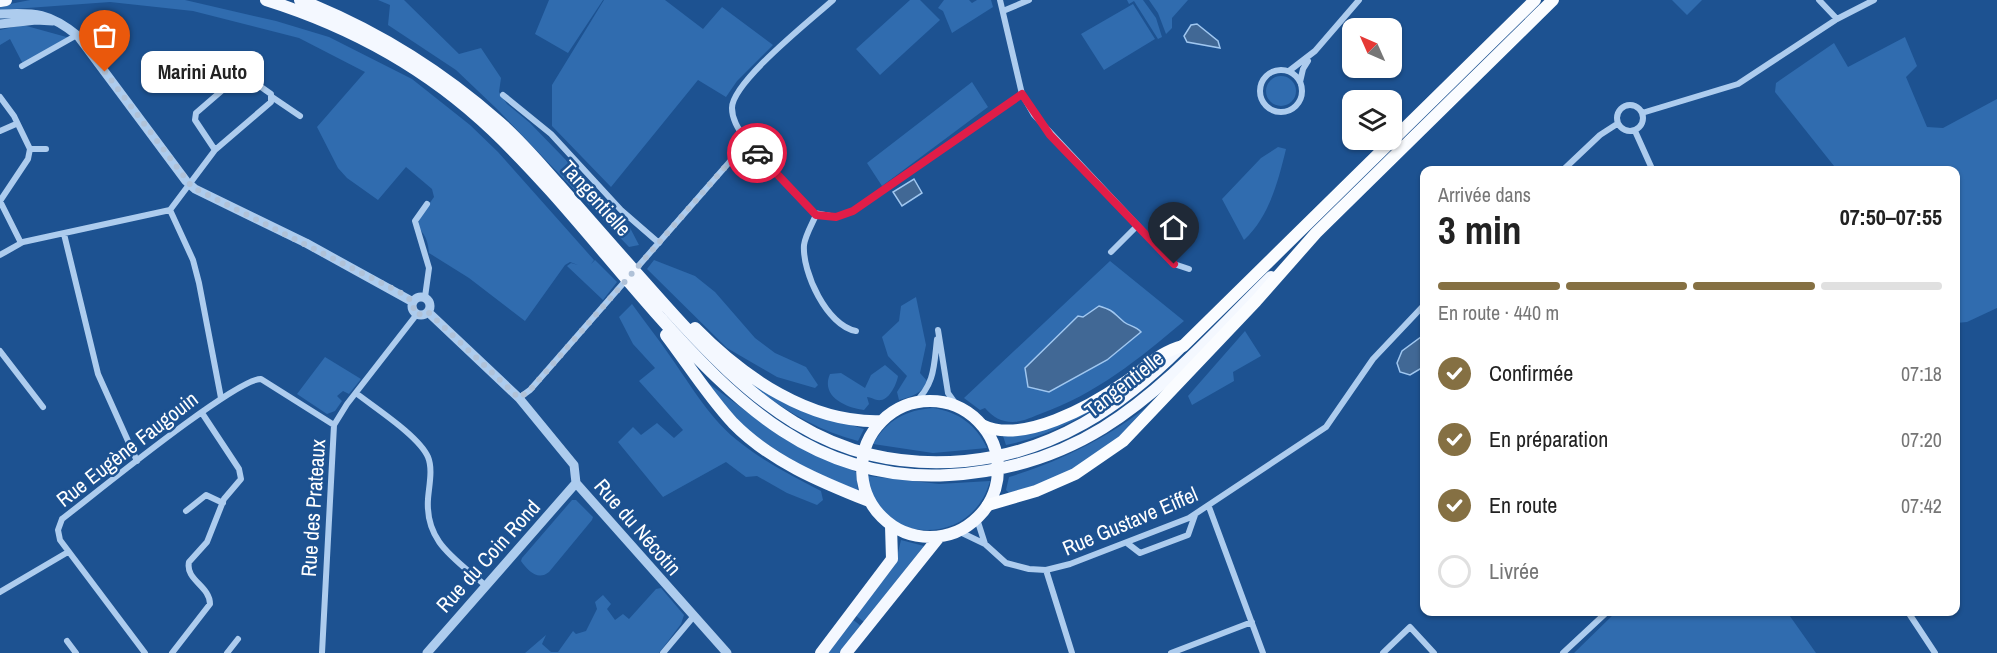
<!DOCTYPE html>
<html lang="fr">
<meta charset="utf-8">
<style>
:root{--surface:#fff;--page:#f6f6f6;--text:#222;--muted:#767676;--line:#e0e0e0;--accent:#857043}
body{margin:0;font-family:"Archivo Narrow",sans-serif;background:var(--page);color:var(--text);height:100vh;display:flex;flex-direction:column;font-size:22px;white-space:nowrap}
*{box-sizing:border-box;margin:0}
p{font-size:20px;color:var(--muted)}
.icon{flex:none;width:33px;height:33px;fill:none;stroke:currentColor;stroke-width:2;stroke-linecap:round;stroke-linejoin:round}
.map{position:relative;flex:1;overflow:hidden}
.details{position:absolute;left:1420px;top:166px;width:540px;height:450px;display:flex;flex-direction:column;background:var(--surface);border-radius:12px;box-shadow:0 2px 4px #0004}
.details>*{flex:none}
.needle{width:39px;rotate:315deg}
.tools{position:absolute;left:1342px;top:18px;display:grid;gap:12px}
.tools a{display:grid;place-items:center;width:60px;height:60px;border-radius:12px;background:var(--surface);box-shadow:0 2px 4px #0004;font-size:30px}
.pin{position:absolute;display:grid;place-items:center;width:51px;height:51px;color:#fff;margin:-62px -26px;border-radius:50% 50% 50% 0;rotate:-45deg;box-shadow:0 0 6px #0007}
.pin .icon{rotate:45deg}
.courier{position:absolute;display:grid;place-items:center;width:60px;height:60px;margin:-30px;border:4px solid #e11d48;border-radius:50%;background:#fff;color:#222;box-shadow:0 2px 8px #0007}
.bubble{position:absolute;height:42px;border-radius:12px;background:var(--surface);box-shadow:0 2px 4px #0004;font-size:20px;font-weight:800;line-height:42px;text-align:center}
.head em{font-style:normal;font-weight:800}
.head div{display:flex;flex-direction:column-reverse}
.head{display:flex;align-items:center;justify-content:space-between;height:102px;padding:0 18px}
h1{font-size:39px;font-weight:800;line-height:45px}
.bar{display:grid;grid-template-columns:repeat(4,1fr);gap:9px 6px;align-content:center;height:72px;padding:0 18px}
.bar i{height:8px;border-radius:4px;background:var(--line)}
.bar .current{background:var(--accent)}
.bar p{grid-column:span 4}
ol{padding:0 18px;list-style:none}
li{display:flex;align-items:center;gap:18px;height:66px}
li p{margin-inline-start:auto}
li .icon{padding:6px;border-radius:50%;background:var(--accent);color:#fff;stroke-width:4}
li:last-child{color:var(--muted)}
li i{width:33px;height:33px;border:3px solid var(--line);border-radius:50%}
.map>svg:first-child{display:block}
.green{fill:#306caf}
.water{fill:#416895;stroke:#a0c7f0;stroke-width:1.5}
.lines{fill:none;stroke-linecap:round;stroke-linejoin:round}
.minor{stroke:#adccee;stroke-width:6}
.tertiary{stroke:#adccee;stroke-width:9}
.primary{stroke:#f4f8ff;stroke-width:12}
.trunk{stroke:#fafcff;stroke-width:12}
.done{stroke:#b0c2d8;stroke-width:6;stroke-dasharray:0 10.8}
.route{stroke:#e11d48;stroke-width:8}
.labels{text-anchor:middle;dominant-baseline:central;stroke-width:5;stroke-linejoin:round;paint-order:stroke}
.street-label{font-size:21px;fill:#fff;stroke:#1d5291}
</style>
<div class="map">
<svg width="1997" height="653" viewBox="0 0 1997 653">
<rect width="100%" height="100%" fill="#1d5291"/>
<path class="green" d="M30,0H185L276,21L329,37L412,79L470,125L498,152L594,260L591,264L595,260L617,282L603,300L567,266L571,263L578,265L570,262L565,265L525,321L469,278L429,253C427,219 403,239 434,197L432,189L406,167L378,200L347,178L338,168L317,127L365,72L299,38L193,11L110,2L0,10V6Z
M378,0H404L459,54L481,48L501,78L499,92L507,104L530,123L628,224L639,245L629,247L498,110L456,70L388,25L390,5Z
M549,0H603L568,53L535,34Z
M604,0H665L703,29L722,7L773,45L737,81L726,97L698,80L611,187L552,126V85Z
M910,0H920L940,20L880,75L856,49Z
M944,0H969L972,3L977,0H991L993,7L952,33L943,11L938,8Z
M1127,0H1143L1156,18L1162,37L1158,39L1134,1L1129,4Z
M1149,0H1188L1172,18V28L1166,34L1158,13Z
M1672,0H1702L1687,15Z
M1133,4L1155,39L1104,70L1081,34Z
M23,25L70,38L23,64L10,39L0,45V30Z
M1905,37L1917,66L1906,77L1927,127L1943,128L1997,99V308L1967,322L1956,323V171H1838L1775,92L1776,83L1834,43L1848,67Z
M1266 91a15 15 0 1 1 30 0a15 15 0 1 1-30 0Z
M972,82L988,107L882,186L867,163Z
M1278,147L1286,149C1278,182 1269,217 1244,240L1222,199L1261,158Z
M1179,205L1193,220L1165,245L1152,231Z
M654,260L695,276L715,292L755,338L775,353L806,367L818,385L815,388L777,377L727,348L647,269Z
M1110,261L1184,321C1139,359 1096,394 1040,414C1032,417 1022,422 1013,422C1001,422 993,417 985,408L980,410L964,398Z
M916,297L926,345L920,373L928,382C922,393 911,397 899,400L897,392L907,376L888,356L882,337L899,321L901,306Z
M632,304C644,321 658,338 670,356C692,387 711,421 742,444C766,463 794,477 821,491L823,500L817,505L787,493L757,476L746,477L726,462L663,497L618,442L633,427L641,435L657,423L674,438L683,430L639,381L655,368L633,344L619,317Z
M1245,331L1261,356L1233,372L1234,381L1192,405L1188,396Z
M325,357L361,379L349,394L343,391L337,396L342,401L335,411L327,414L297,394Z
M885,365L898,376C897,383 890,399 881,400C876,401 871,397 867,397L869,404L864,410C847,408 820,397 830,374L841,373L865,388L871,375Z
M700,377L781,437L856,472L858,491L799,465L749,432Z
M742,377L819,415L864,429L858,441C813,429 777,406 742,377Z
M1116,395C1083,418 1045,437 1006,445L1003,436L1018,435Z
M1153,402C1108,453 1074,475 1009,493L1006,490L1009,477C1061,461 1110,437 1153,402Z
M933,408C959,412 976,425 987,448L933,453L873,444C887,420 906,410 933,408Z
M868,476L939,484L990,481C970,554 868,540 868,476Z
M572,500H576L593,517L592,520L549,572C538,581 528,571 521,561L522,558Z
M901,540L924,546L864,622L855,615L895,565Z
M661,588L684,615L681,624L659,653H525L546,635L542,644L551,652H558L573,631L576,634L586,631L597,609L595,602L603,595L611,604L607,609L615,620L623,614L629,619L656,589Z
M1616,612H1787L1816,653H1574Z
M852,619L861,626L840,653H826Z"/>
<path class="water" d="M1197,24L1218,41L1220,48L1187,42L1184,36L1191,25Z
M914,179L922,193L902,206L893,192Z
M1099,306C1115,311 1112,312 1124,322C1129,326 1136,326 1141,332L1107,360L1049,392L1028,387L1025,368L1078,316L1083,317Z
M1425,334V366L1410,375L1400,372L1397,363L1402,351Z"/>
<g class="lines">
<path class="minor" d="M1000,0L1022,94L1034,115L1174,264L1189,269
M1819,0L1837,19
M1003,11L1029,0
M22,66L77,35
M1260 91a21 21 0 1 1 42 0a21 21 0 1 1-42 0Z
M1289,71L1315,51L1359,0
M1300,82L1303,69L1308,61
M503,95L551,134L621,210L659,243
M0,97L14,116L30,149L28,159L0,201L21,243
M272,97L300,116
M1617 118a13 13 0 1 1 26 0a13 13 0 1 1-26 0Z
M1642,113L1738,84L1837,19L1874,0
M0,131L16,124
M1635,131L1653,171
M747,142L814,213L836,217L853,211L1022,94
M30,149H46
M1562,171L1600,135L1617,124
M170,210L193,260L199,283L221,398
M816,215C812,224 805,236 804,245C802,272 827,326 856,331
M64,234L98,374L137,461
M1111,252L1137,226
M0,255L23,242L170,210L215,150L271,102V94L244,75H240L196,113L195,120L215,150
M634,271L747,142C740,131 732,121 732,108C732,82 812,19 833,0
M425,297L429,268L415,221L427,204
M938,330L948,393L958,407
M0,351L43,407
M356,393C375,408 419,436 428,457C433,469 429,486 428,499C425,543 456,559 486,586
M519,398L530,390L627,279
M914,403C935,385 934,365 937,339
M1209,507L1263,653
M186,511L206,495L223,503
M977,519L985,544
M958,531L985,544L1006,563L1029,569L1046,570L1070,564L1189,518L1326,427L1373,359L1425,304
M1127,543L1140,553L1188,535L1195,515
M1046,570L1072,653
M0,592L68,552
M1908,612L1935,653
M67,641L76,653
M145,653L60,540L58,530L62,519C91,497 236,378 261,379L334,425
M172,653L210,604C210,586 185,580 189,562L207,542L224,499L241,479L239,469L202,413
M227,653L238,639
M322,653L334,425L347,404L417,314
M663,653L694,616
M1171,653L1252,622
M1383,653L1410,627L1434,653
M1563,653L1607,612"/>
<path class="tertiary" d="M0,14C35,12 50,13 78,36L186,181L195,189L306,243L413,302
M0,24L36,20L53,21
M412 306a9 9 0 1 1 18 0a9 9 0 1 1-18 0Z
M428,312L519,398L574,465L576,483L727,653
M427,653L576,483"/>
<path class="primary" d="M266,0C349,26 428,69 492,130C551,186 601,251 655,312C736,403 816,483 949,475C1004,472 1056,457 1103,428C1166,389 1218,329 1271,277
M300,0C374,29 439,69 499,122C521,141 540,164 559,185C594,225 629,265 664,304C749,399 827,473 965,461C1053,453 1121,407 1182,346
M0,1L6,0
M695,328C743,377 810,424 882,421
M666,335C688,364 708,396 733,423C770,461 821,482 869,501
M862 469a68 68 0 1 1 136 0a68 68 0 1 1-136 0Z
M821,653L892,559L891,526
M846,653L939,537"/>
<path class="trunk" d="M982,425C1022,445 1091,406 1124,383C1144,370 1160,351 1183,346L1535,0
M988,505L1036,491L1075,474L1123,441L1256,301L1316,233L1553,0"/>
</g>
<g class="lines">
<path class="done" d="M105,72L192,187L403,294L413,302L414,313L423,315L428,312L519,398L530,390L747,142L757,153"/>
<path class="route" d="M757,153L816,215L836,217L853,211L1022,94L1050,135L1174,264"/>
</g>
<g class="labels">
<g class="street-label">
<text transform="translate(596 198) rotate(48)">Tangentielle</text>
<text transform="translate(1124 384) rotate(-38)">Tangentielle</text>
<text transform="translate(127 449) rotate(-38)">Rue Eugène Faugouin</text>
<text transform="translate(313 508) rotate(-86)">Rue des Prateaux</text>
<text transform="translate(1130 521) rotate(-23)">Rue Gustave Eiffel</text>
<text transform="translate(638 527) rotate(49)">Rue du Nécotin</text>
<text transform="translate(488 556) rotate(-48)">Rue du Coin Rond</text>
</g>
</g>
</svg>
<div class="tools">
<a><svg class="needle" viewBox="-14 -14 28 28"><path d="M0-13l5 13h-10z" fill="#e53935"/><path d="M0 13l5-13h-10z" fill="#767676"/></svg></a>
<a><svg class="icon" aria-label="layers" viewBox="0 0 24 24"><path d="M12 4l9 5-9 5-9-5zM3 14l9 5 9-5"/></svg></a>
</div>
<div class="pin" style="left:105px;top:72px;background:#ea580c"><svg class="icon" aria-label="bag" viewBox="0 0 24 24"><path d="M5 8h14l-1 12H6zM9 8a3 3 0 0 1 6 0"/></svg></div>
<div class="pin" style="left:1174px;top:264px;background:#1f2937"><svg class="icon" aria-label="home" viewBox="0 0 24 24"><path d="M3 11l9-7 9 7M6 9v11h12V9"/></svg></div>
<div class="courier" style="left:757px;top:153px"><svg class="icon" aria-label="car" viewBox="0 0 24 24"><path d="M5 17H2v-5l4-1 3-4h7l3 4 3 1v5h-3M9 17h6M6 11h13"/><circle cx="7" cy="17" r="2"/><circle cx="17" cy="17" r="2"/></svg></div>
<div class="bubble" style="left:141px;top:51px;width:123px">Marini Auto</div>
<section class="details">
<div class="head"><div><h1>3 min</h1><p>Arrivée dans</p></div><em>07:50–07:55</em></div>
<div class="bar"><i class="current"></i><i class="current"></i><i class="current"></i><i></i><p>En route · 440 m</p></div>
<ol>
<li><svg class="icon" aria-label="check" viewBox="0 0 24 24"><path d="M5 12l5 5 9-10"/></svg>Confirmée<p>07:18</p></li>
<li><svg class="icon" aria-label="check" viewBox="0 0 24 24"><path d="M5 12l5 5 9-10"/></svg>En préparation<p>07:20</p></li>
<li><svg class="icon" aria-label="check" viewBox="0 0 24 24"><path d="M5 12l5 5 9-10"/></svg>En route<p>07:42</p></li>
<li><i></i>Livrée</li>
</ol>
</section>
</div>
